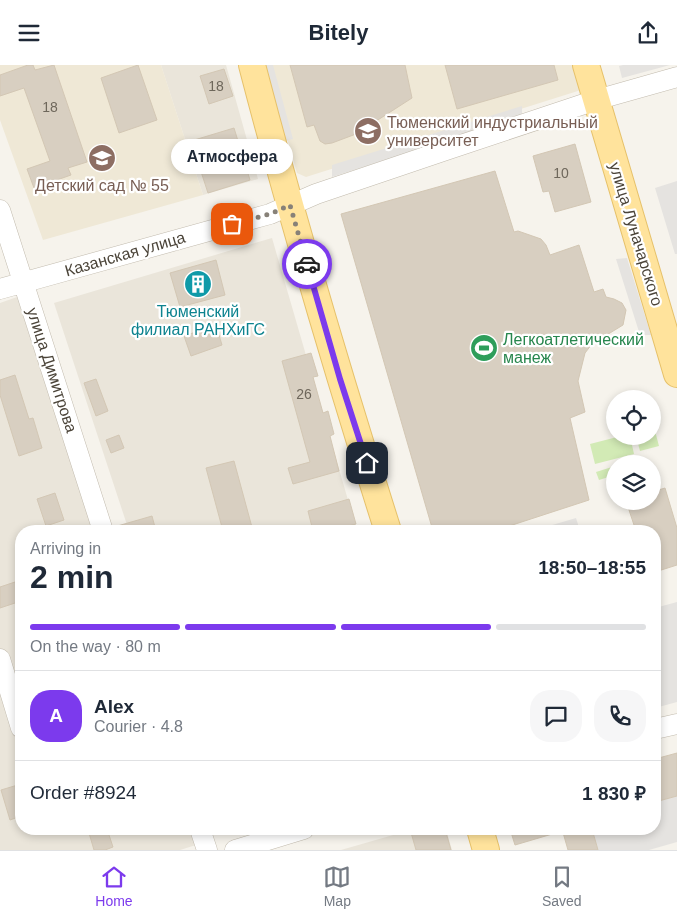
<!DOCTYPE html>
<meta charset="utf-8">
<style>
:root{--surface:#fff;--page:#f6f6f7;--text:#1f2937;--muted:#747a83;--line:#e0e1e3;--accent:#7c3aed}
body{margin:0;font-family:Helvetica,sans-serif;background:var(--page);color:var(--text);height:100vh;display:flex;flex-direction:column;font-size:19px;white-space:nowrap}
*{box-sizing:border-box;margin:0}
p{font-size:16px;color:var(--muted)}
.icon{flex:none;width:28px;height:28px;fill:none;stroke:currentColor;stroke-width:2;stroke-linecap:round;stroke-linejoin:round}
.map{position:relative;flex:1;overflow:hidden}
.details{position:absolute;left:15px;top:460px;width:646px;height:310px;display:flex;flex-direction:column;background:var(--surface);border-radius:20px;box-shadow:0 2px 8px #0003}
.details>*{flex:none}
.controls{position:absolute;left:606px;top:325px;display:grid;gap:10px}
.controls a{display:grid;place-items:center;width:55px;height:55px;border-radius:50%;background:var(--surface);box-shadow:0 2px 8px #0003;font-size:25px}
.pin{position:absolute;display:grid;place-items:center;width:42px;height:42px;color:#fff;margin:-21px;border-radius:10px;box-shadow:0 2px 8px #0006}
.courier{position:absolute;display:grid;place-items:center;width:50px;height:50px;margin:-25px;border:4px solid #7c3aed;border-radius:50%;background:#fff;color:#222;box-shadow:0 1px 6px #0007}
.bubble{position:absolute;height:35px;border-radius:18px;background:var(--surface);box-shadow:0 2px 8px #0003;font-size:16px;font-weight:800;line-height:35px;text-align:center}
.head em{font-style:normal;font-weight:800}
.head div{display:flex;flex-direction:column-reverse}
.head{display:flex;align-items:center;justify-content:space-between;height:85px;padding:0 15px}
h1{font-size:32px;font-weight:800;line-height:38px}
.bar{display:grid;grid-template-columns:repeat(4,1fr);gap:8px 5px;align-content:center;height:60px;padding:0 15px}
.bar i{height:6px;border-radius:4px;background:var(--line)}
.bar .current{background:var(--accent)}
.bar p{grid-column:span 4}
.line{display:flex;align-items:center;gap:12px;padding:0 15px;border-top:1px solid var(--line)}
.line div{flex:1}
.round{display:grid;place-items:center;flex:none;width:52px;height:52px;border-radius:20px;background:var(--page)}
header{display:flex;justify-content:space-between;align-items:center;height:65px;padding:0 15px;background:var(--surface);font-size:22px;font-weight:800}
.menu{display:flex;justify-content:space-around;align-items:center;height:70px;border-top:1px solid var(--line);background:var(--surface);font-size:14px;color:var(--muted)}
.menu a{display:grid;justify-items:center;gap:2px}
.menu .current{color:var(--accent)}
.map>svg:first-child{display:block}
.residential{fill:#eae5da}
.education{fill:#efe8d6}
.green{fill:#d2eab5}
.parking{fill:#e5e3e0}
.building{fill:#d8cfc1;stroke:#d3c7b4}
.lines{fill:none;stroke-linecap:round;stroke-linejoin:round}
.minor-casing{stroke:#c2bbae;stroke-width:21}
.major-casing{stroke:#e6c16a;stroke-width:28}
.minor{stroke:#fff;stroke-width:20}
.major{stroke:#ffe39c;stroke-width:26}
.done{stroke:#878178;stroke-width:5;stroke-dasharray:0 9}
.route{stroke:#7c3aed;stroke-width:6}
.labels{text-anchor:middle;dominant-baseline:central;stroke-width:4.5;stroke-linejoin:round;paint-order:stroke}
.number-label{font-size:14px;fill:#6e675b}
.education-label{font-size:16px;fill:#785e54;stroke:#fff;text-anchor:start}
.street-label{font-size:16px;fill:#4b4439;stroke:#fff}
.culture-label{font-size:16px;fill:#0d838f;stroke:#fff}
.leisure-label{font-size:16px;fill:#27864d;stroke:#fff;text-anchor:start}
</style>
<header><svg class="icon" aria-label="menu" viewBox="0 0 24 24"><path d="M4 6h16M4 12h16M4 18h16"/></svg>Bitely<svg class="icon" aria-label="share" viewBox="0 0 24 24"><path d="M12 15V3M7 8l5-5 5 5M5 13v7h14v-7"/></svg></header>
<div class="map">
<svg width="677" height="785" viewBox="0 0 677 785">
<rect width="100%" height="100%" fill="#f6f3ec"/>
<path class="residential" d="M161,0H226L258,114L203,130Z
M272,173L357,466H129L54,238Z
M17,232L94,466H21V764H191L196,780L180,785H0V238Z
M414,764H446L452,785H341Z"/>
<path class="education" d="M0,0H161L203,130L43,175L0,55Z
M266,0H573L581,25L306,112L297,108Z"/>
<path class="green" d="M653,362H654L659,381L640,386L636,371H652Z
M621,371H630L634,389L595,399L590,379Z
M615,401V410L599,415L596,407Z"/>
<path class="parking" d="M257,0H273L293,74L279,78Z
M623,0H670L622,13L619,1Z
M522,41V51L332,112V100Z
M677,116V189H675L655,123Z
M627,193L651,270H640L616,194Z
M576,453L580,466H532Z
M677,537V637L655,643V543Z
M677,731V777L649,785H598L592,764H655V737Z"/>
<path class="building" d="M28,0H33L35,5L54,0L87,97L68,103L71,110L34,123L27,104L50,96L24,23L0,31V10Z
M138,0L157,55L119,68L101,13Z
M290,0H405L412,33L356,69L332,78L325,79L320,76L314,60L307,62Z
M445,0H554L558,15L457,44Z
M224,4L233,31L209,39L200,11Z
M234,63L250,115L208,128L191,76Z
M575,79L591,137L555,147L549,126L543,127L533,91Z
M495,106L514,167L518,166L541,174L546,180L550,190L579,180L594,227L603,224L606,232L614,234L622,238L626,245L623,260L592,279L585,288L578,316L585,347L570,353L589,435L494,466H433L341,149Z
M216,195L225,230L180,242L170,208Z
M216,260L222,280L191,291L184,271Z
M311,288L318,311L313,312L323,348L328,346L334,369L330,371L339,406L293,419L288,403L310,397L282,296Z
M15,310L29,354L33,353L42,383L19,391L0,330V315Z
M96,314L108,346L96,351L84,318Z
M119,370L124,383L111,388L106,375Z
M234,396L253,466H223L206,403Z
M665,423L677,463V500L655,507V466H636L626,436H652V427Z
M55,428L64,455L46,461L37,434Z
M349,434L356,459L328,466H313L308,446Z
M152,451L156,466H115L114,462Z
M15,517L21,536L0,543V522Z
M677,688V731L655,737V694Z
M21,719V751L10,755L1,725Z
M101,764H107L113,782L105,785H94L89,768Z
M410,764H445L451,785H416Z
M510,764H559V767L515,780Z
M562,764H592L598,785H568Z"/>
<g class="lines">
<g class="minor-casing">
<path id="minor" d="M0,145L103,466
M0,224L270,149L316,129L449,84L596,35L677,12
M0,594L21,663
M655,664L677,659
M200,764L207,785
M235,785L304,764"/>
</g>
<g class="major-casing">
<path id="major" d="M252,0C293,157 339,312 388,466
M586,0L677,309
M480,764L486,785"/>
</g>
<use href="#minor" class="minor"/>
<use href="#major" class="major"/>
</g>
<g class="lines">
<path class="done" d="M232,159L270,149L290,140L307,199"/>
<path class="route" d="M307,199L340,314L367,398"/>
</g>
<defs>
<g id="university-disc" transform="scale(1.4375)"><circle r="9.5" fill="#8d6e63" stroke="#fff"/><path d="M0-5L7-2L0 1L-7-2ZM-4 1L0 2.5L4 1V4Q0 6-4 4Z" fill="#fff"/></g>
<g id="school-disc" transform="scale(1.4375)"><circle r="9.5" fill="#8d6e63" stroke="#fff"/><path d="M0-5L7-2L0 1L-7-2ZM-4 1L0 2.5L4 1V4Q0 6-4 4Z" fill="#fff"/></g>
<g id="building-disc" transform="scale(1.4375)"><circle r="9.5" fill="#0f9aa8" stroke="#fff"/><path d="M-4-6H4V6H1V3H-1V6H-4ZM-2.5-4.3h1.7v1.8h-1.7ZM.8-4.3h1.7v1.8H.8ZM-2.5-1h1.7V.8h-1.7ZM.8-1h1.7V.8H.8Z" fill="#fff"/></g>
<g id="stadium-disc" transform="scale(1.4375)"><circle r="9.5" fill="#2e9e5b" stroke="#fff"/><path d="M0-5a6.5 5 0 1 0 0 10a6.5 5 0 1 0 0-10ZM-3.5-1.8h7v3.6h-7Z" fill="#fff"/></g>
</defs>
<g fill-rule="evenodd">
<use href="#university-disc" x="368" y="66"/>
<use href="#school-disc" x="102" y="93"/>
<use href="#building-disc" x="198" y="219"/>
<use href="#stadium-disc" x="484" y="283"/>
</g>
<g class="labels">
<g class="number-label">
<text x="216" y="21">18</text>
<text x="50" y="42">18</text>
<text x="561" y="108">10</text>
<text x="304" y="329">26</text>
</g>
<g class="education-label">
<text x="387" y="57">Тюменский индустриальный<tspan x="387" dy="18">университет</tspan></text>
<text x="102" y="120" text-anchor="middle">Детский сад № 55</text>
</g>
<g class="street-label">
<text transform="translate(636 169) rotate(73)">улица Луначарского</text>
<text transform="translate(125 189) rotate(-16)">Казанская улица</text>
<text transform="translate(52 305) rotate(72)">улица Димитрова</text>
</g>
<g class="culture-label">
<text x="198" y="246">Тюменский<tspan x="198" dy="18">филиал РАНХиГС</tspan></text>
</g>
<g class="leisure-label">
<text x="503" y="274">Легкоатлетический<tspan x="503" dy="18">манеж</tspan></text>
</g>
</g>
</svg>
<div class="controls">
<a><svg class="icon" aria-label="locate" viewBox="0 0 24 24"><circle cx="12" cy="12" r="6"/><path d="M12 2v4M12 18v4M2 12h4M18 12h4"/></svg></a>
<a><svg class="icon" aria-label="layers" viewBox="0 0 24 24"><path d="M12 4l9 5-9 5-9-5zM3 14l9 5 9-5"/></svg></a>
</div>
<div class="pin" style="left:232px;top:159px;background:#ea580c"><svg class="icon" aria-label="bag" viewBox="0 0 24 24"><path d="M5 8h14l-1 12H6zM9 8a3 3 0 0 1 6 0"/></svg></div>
<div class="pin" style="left:367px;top:398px;background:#1f2937"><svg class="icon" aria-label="home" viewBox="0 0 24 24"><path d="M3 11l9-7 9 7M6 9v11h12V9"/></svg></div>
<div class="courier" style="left:307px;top:199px"><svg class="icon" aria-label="car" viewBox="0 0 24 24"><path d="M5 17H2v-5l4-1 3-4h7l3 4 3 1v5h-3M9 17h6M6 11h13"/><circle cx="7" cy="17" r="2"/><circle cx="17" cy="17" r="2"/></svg></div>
<div class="bubble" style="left:171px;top:74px;width:122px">Атмосфера</div>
<section class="details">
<div class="head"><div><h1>2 min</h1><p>Arriving in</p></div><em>18:50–18:55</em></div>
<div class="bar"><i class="current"></i><i class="current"></i><i class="current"></i><i></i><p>On the way · 80 m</p></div>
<div class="line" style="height:90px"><b class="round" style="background:var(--accent);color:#fff">A</b><div><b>Alex</b><p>Courier · 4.8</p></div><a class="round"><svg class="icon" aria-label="chat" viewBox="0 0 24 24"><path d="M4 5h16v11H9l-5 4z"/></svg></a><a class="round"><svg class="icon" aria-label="phone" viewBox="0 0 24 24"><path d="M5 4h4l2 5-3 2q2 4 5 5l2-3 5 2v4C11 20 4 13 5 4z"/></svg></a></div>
<div class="line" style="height:65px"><div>Order #8924</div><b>1 830 ₽</b></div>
</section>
</div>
<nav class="menu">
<a class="current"><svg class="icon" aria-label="home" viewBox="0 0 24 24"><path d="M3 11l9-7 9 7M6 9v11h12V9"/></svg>Home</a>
<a><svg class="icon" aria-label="map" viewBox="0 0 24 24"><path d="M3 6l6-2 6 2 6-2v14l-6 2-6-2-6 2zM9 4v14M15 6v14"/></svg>Map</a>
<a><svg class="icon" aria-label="saved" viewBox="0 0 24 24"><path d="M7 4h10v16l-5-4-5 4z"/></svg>Saved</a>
</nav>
